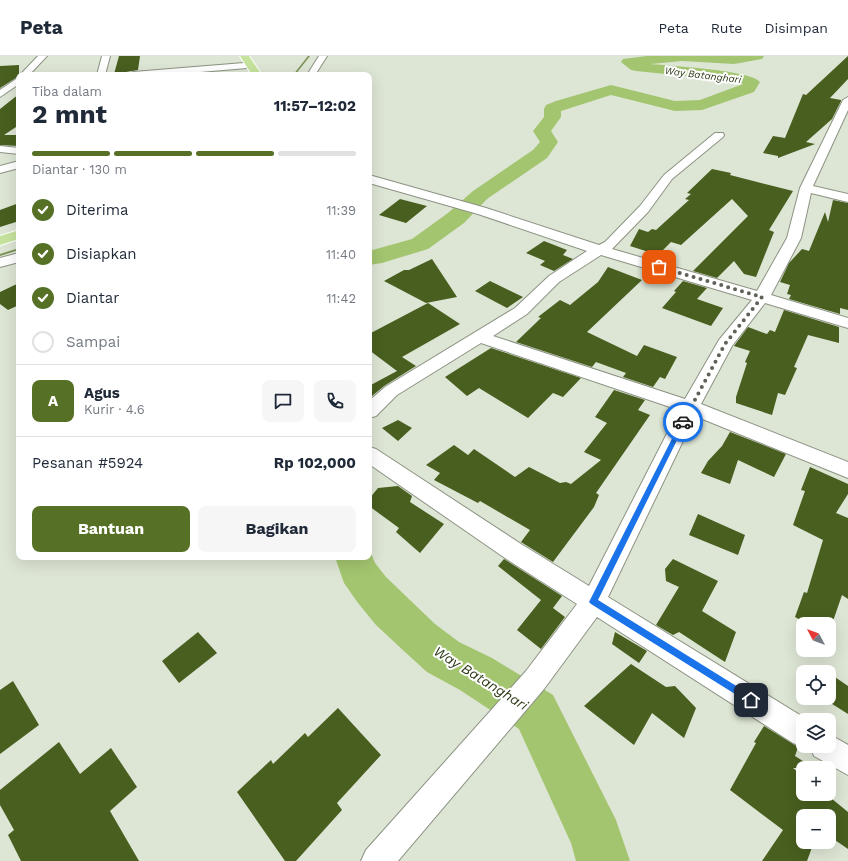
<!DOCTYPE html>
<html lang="id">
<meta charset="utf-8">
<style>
:root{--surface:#fff;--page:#f6f6f7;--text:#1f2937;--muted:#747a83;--line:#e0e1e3;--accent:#567125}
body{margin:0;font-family:"Work Sans",sans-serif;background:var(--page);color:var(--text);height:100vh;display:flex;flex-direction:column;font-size:15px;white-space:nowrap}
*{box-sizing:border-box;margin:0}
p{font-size:13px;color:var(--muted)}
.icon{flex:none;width:22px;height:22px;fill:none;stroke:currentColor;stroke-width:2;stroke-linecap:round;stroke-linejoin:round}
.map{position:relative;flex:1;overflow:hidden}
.panel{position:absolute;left:16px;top:16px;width:356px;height:488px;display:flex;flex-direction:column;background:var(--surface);border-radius:8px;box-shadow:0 4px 16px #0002}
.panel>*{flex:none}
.needle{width:26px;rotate:311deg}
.buttons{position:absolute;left:796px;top:561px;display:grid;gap:8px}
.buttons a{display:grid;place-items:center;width:40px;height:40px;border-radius:8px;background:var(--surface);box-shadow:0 4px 16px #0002;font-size:20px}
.pin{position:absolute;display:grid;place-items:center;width:34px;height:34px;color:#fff;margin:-17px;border-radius:8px;box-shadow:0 2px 6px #0006}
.courier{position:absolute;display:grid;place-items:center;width:40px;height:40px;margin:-20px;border:3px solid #1a73e8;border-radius:50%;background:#fff;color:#222;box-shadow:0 1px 5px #0007}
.overview em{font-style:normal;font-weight:700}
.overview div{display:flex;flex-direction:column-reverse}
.overview{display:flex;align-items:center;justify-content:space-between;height:68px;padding:0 16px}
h1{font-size:26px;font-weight:700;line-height:30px}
.bar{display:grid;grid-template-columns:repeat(4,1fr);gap:6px 4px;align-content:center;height:48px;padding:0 16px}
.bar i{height:5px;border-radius:3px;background:var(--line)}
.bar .selected{background:var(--accent)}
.bar p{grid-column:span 4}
.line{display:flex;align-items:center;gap:10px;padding:0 16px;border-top:1px solid var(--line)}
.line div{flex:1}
.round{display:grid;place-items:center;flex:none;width:42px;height:42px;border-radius:8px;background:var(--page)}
ol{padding:0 16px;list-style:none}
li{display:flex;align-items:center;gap:12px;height:44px}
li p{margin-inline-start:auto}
li .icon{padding:4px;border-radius:50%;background:var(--accent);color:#fff;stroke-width:4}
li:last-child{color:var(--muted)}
li i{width:22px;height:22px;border:2px solid var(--line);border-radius:50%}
.primary-button{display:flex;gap:8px;margin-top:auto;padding:8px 16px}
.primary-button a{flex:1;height:46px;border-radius:8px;background:var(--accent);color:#fff;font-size:16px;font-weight:700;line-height:46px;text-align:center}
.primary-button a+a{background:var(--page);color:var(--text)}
header{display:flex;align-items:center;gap:24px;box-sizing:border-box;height:56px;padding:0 20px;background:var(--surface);border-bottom:1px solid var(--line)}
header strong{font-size:19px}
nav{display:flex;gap:22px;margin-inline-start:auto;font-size:14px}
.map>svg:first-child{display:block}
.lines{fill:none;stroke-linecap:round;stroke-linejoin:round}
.stream{fill:#7a9254;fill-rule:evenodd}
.river{fill:#a3c56f;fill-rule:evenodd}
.building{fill:#485f1f}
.minor-casing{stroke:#8c9384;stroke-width:2}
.highway-casing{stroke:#fff;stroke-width:2}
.minor{fill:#fff;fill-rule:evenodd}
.highway{fill:#c6e39e;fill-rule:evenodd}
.route{fill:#1a73e8}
.done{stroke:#5e6258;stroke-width:4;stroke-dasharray:0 7.2}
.labels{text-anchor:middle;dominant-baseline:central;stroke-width:4;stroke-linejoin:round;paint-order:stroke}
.far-water-label{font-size:10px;font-style:italic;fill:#2c3916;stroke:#fff}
.near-water-label{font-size:14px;font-style:italic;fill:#2c3916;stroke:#fff}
</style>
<header>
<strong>Peta</strong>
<nav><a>Peta</a><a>Rute</a><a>Disimpan</a></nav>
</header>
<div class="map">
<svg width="848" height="805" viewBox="0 0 848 805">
<rect width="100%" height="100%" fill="#dde5d4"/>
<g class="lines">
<path class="stream" d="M308,0H310L295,19H293Z
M19,192V194L0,200V198Z"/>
<path class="river" d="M647,0H764L762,3L734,8L682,5L651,8C669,10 751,14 760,26L754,36L702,54L675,55L611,39L561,55V61L551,75L558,86L547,102L487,143L464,167L428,193L382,207L369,209V195L412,183L448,157L473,135L533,94L540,86L533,75L544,61V53L546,49L556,45L611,29L675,45L700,44L743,28L734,25L636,15L631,14L621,6L623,3Z
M369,492L375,507L386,521L435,568L459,586L492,602L553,639L616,764L630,805H576L571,787L519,673L460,634L427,616L405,596L376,569L358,547L344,527L335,501H369Z"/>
</g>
<path class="building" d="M119,0H140L138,14L114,18Z
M848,0V23L830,42L841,44V45L832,63L806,86L815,88L778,102V100L763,97L773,80L785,82L803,38L806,39Z
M19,9V20L0,32V10Z
M19,38V69L4,79H19V90L0,89V53Z
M712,113L731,117L730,119L793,135L769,174L774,176L756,221L744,218L734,205L717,222L693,215L748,160L732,143L681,189L671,186L658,199L630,190L639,173L648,176L652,173L656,174L689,144L685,143L691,138L687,137Z
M400,143L427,150L406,167L379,159Z
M833,144L848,147V254L840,252V258L789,243L791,239L787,238L790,229L780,226L789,207L802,193L809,195L825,156L828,166Z
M19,147V165L0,171V154Z
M544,185L567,194L563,199L573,203L554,215L540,209L545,205L526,197Z
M432,203L457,241L426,247L384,225L404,214H409Z
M608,211L642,224L587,276L637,300L644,289L677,301L665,323L660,321L653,331L623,321L626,317L596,306L592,311L516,286L541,262L538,261L560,244L570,249L598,226Z
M490,225L523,241L507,252L475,235Z
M683,225L707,232L697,243L723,252L711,270L662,252L676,236L674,235Z
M19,227V249L8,254L0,248V236Z
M428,247L460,268L402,301L416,310L384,330L372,340L369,338V330L397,315L369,294V278Z
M784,254L839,271V287L808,279L794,311L797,312L785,339L778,337L772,359L736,347V341L747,307L745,306L750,295L734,290L748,271L767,278L770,274L775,276Z
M491,292L581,322L563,341L553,337L528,362L479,332L467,340L445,321Z
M614,334L645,344L638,354L650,359L596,437L599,439L594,451L553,506L521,486L530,474L480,445L478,447L434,424L440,417L426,409L454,389L468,399L474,393L515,421L529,411L560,427L566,426L571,428L601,404L584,396L607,367L595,361Z
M398,364L412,372L398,385L382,372Z
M730,376L786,398L774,421L738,404L730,428L701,417L708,405L722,390Z
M810,411L848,428V438L836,457L848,462V543L842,539L832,568H808L795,561L804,536L807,537L823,484L793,469L805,435L801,434Z
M398,430L412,440L410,446L444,468L420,497L396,476L399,472L369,450V443L378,432Z
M698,458L745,479L738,499L689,479Z
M504,503L562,540L553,552L565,561L541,593L517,574L541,544L498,510Z
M673,503L718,525L702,555L736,576L725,606L679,576L673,579L656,569L679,531L666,525L665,513Z
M198,576L217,597L179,627L162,605Z
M615,576L647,595L639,607L612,588Z
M631,608L666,631L675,630L696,652L684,682L652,657L634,689L584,650Z
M829,617L848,630V658L829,646Z
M13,625L39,669L0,698V634Z
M338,652L381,699L337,747L342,754L296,805H285L237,736L271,704L273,708L305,677L308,681Z
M764,670L798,691L795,700L814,712H793L803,720V738H826L848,756V793L829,780V760H803V786H814L807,805H762L783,774L730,734L756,687L754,686Z
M59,686L80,718L111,692L137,731L110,755L139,805H21L8,779L14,774L0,749V734Z"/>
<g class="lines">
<g class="minor-casing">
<path id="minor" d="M38,0H47L29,19H20Z
M102,0H110L105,19H97Z
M319,0H327L315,19H307Z
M244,7L247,8V12L165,19H129L133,16Z
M19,21V28L0,41V34Z
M848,41V54L813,130L848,138V146L811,137L801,182L771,239L848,262V272L765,247L732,290L701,348L848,406V422L695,360L608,541L808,664H803V690H806L803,691L793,687L597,561L544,633L398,805H361L366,794L526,615L577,548L505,502L369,408V391L376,393L521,488L589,530L679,354L481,287L397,339L376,360L369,362V345L385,331L515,252L549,220L587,195L478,158L369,127V119L486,152L599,189L605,186L640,150L664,119L715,77H723L724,79L723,81L672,123L648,156L612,193L757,235L787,182L800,132L843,44ZM601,199L752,244L719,284L685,343L493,280L527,258L559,226Z
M0,90L19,92V98L0,96Z
M19,105V112L0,117V110Z
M19,197V206L0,211V202Z
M829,678L848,689V719L814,700L810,690H829Z"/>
</g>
<g class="highway-casing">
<path id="highway" d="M240,0H249L262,19H252Z
M19,174V183L0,189V180Z"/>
</g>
<use href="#minor" class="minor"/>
<use href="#highway" class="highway"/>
</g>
<path class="route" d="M681,365L686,366L598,544L754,641L755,644L751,648L591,548L589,546Z"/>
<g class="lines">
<path class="done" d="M659,211L762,241L725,288L683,366"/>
</g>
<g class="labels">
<g class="far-water-label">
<text transform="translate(703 19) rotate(7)">Way Batanghari</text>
</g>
<g class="near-water-label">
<text transform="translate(481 622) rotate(32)">Way Batanghari</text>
</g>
</g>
</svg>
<div class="buttons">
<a><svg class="needle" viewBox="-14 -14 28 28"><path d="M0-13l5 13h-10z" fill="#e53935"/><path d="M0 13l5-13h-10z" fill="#747a83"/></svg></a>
<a><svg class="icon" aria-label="locate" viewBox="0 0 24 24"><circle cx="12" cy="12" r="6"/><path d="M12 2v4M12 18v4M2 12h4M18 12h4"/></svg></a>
<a><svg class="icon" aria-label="layers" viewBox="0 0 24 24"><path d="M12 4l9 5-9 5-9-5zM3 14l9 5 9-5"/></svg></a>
<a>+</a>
<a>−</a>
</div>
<div class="pin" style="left:659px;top:211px;background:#ea580c"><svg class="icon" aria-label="bag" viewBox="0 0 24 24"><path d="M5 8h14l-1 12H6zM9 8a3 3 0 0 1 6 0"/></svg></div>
<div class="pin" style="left:751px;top:644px;background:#1f2937"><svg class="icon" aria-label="home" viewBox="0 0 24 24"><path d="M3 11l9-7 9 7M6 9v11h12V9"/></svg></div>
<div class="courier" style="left:683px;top:366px"><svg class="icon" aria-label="car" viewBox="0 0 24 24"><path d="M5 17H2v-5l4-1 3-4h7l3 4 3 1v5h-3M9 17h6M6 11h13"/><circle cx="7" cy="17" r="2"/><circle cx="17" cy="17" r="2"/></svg></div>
<section class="panel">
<div class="overview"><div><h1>2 mnt</h1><p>Tiba dalam</p></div><em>11:57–12:02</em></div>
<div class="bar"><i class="selected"></i><i class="selected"></i><i class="selected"></i><i></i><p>Diantar · 130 m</p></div>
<ol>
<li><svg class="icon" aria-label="check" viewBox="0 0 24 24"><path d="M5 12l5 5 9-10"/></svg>Diterima<p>11:39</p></li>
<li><svg class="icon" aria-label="check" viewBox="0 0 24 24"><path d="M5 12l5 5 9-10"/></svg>Disiapkan<p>11:40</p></li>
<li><svg class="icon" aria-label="check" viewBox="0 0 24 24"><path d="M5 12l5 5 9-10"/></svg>Diantar<p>11:42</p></li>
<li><i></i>Sampai</li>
</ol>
<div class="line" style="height:72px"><b class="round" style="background:var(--accent);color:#fff">A</b><div><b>Agus</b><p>Kurir · 4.6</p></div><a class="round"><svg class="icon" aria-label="chat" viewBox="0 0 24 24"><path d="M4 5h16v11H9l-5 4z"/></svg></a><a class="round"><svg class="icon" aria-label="phone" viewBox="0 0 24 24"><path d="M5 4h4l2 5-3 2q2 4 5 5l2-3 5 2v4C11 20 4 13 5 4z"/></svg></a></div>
<div class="line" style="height:52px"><div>Pesanan #5924</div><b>Rp 102,000</b></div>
<div class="primary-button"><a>Bantuan</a><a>Bagikan</a></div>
</section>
</div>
